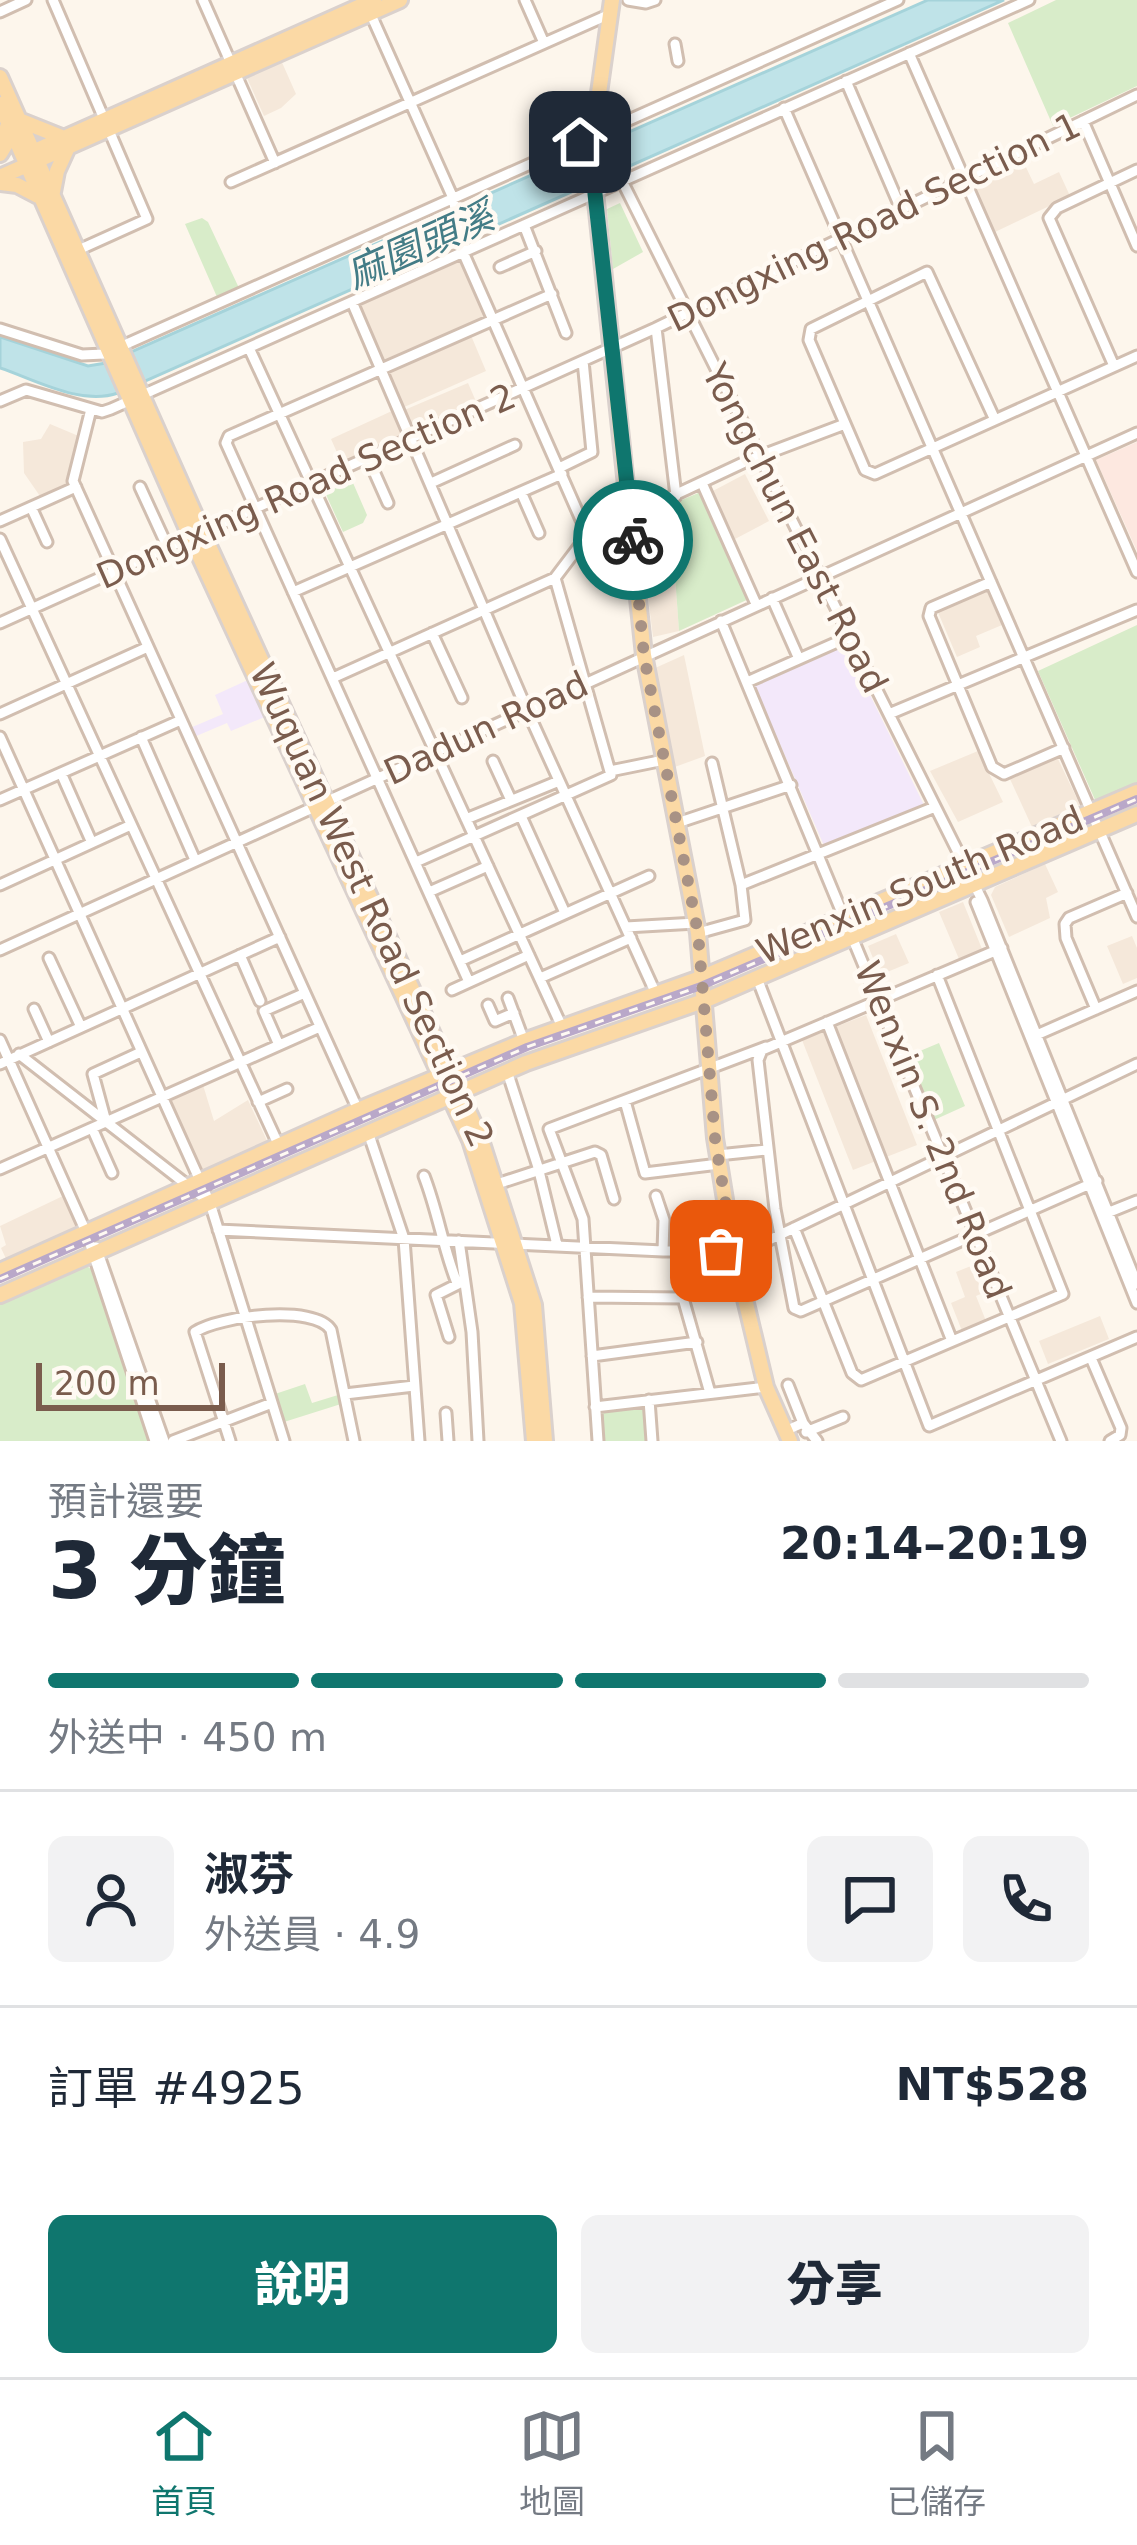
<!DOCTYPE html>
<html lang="zh-TW">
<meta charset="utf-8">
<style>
:root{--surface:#fff;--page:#f2f2f3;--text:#1f2937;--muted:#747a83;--line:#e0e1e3;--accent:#0f766e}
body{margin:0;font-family:"DejaVu Sans","Noto Sans TC",sans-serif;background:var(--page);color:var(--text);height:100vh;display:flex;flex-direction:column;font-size:45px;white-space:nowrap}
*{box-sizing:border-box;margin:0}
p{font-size:39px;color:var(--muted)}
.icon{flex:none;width:66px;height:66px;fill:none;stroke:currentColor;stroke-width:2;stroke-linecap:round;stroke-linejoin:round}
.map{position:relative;height:1441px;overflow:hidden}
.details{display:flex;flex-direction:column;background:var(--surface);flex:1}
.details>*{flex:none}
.scale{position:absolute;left:36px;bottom:30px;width:189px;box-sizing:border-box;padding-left:12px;border:6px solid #7a5c4d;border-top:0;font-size:33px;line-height:42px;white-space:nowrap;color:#7a5c4d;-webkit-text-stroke:9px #fffaf3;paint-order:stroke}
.pin{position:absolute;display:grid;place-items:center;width:102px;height:102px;color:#fff;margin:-51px;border-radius:24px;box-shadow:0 6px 18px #0006}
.courier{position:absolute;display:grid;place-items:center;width:120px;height:120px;margin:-60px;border:9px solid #0f766e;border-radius:50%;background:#fff;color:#222;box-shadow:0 3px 15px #0007}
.overview em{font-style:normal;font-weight:800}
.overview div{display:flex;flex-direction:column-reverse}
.overview{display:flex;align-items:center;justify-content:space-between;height:204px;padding:0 48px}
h1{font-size:78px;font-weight:800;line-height:90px}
.bar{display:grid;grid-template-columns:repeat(4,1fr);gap:18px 12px;align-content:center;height:144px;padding:0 48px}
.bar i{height:15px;border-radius:9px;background:var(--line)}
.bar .selected{background:var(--accent)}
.bar p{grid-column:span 4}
.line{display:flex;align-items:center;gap:30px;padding:0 48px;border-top:3px solid var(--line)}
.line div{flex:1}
.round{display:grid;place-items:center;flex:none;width:126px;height:126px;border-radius:18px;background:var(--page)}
.cta{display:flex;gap:24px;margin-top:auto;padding:24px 48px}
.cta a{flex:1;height:138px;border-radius:18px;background:var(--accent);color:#fff;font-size:48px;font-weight:800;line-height:138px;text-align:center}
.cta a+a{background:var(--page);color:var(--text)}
.dock{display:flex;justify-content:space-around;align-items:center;height:168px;border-top:3px solid var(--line);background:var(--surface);font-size:33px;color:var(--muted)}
.dock a{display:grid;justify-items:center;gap:6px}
.dock .selected{color:var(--accent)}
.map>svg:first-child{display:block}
.residential{fill:#f5e8da}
.commercial{fill:#fde8e0}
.education{fill:#f3e8fa}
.green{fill:#d8ecc9}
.water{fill:#bfe3e8;stroke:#a5d3da;stroke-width:3}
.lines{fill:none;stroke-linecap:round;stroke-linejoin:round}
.minor-casing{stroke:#d1beb0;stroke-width:15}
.major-casing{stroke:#dad1cd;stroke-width:20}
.minor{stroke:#fff;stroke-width:9}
.major{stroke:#fbd9a5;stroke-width:14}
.rail-casing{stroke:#b9a8c9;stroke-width:8}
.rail{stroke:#fffaf3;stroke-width:3;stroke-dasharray:9;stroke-linecap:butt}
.done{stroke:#a89285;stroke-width:12;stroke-dasharray:0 21.6}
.route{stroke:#0f766e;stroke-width:15}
.labels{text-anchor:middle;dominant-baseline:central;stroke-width:9;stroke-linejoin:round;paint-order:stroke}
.street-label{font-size:36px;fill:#7a5c4d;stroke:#fffaf3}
.water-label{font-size:39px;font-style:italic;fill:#437c86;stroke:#fffaf3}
</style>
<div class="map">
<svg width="1137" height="1441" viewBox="0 0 1137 1441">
<rect width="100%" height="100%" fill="#fdf6ec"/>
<path class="residential" d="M280,58L296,94L281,108L264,116L247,78L249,73Z
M1023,161L1034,184L1059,172L1070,196L995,232L973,185Z
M460,256L486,316L467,326L486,371L402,408L355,305Z
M468,383L478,406L413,434L402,411Z
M394,410L405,437L343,466L331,439Z
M50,424L81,437L70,487L42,499L24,473L23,442L41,439Z
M745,474L769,521L735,539L711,492Z
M670,505L679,631L653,637L639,523Z
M986,589L1002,625L976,636L980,647L957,657L937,610Z
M684,655L705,756L672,768L653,669Z
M978,751L1003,802L958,822L930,771Z
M1057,757L1080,805L1032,827L1010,779Z
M1045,864L1058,892L1046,898L1050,918L1009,937L991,895L995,887Z
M963,902L982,949L959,959L939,912Z
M896,934L909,963L880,975L868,946Z
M1132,936L1137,948V978L1123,984L1107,946Z
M866,1015L917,1145L853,1170L802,1040Z
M203,1085L214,1121L248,1100L269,1145L203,1175L171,1099Z
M65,1195L80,1229L8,1263L1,1248L6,1245L0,1226Z
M971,1266L983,1293L976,1296L986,1321L962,1331L951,1303L965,1297L956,1272Z
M1100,1316L1109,1339L1048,1364L1039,1341Z"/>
<path class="commercial" d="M1137,442V551L1096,460Z"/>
<path class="education" d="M845,644L924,805L825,848L754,684Z
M250,679L267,716L231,731L227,723L194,737L190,728L223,714L215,695Z"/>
<path class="green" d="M1056,0H1137V86L1053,126L1008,23Z
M620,203L643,252L613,269L607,209Z
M202,218L208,222L239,288L217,297L185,224Z
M350,476L367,515L363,523L343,532L323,488Z
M703,491L751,598L679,631L670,505Z
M1137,625V787L1104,802H1096L1038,671Z
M939,1043L965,1106L934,1120L908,1056Z
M87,1266L93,1271L149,1441H0V1302Z
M305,1384L312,1403L338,1395L341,1404L284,1422L275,1394Z
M648,1403L651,1441H601L602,1408Z"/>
<path class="water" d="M928,0H1004L118,393C81,406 36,380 0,368V337L88,366L106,363Z"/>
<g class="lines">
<g class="minor-casing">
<path id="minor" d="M53,0L147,219L76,251
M203,0L275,163
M525,0L544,43
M628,0L646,3L655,0
M368,8L453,198L463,252L582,522
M0,12L26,0
M675,44L678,61
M909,53L1137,572
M846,81L901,209
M784,108L1137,917
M1083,121L1137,246
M594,125C610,136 623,162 622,181L982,900L1137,1284
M231,182L610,14
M524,225L566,333
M500,267L536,251
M352,302L527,710L656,994
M656,328L676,496
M0,329L82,355L104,354L898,0
M249,348L562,1027
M1114,366L1049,218L1057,208L1137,170
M0,401L26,390L102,412L111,409L1029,0
M91,409L73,481L358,1110
M995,420L927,272L811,329L809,340L865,470L875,474L1137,356
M368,458L388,503
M559,468L592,452L583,361
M431,483L515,445
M702,483L756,604
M140,487L168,548
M521,492L539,533
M31,507L47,542
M0,521L76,487
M0,539L279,1146
M991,582L931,608L929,616L992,767L1004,774L1064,748
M293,592L562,474
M772,598L799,659
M721,621L1061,1441
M0,623L656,328L1137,95
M432,633L462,698
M335,677L555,578L583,541L582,522L619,521L747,461L845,424
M747,682L851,636
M0,714L148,647
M889,714L1137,610
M0,737L210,1203L284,1441
M141,737L195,860
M493,761L510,798
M610,771L664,760
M61,773L92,843
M0,800L181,720
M521,816L565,913
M466,819L559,781
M677,823L791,785
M416,862L611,775L555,578
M0,885L131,825
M741,885L935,807
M429,892L488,866
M976,902L1137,1303
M626,927L696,923
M698,933L745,920L741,885L712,763
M1002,948L762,1050L758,1060L775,1209L794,1308L801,1311L1097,1181
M0,950L1137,433
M240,955L260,1001
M49,958L81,1027
M460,961L649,876
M540,978L631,938
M757,978L929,1426L1137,1337
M469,982L226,443L229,436L552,294
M452,990L529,955
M508,998L524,1041
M488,1005L495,1021L514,1013
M34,1009L49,1042
M1096,1009L1066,938L1065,924L1069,918L1127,893
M827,1022L952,1341
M1032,1037L1137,991
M0,1040L86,1232L155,1441
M279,1045L264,1011L305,993
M19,1054L209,1202
M0,1064L280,937
M507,1071L539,1170
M625,1101L645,1173L719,1164
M258,1102L287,1089
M106,1122L93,1074L141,1052
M92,1128L112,1173
M368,1132L404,1239L419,1441
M718,1155L767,1150
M0,1169L320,1027
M539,1171L557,1245
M424,1176C438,1212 443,1248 457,1283
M497,1184L595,1152L601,1155L614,1199
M656,1196L664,1220L663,1251
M1107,1213L1137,1201
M794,1228L852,1373L861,1380L1063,1294L937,975
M218,1230L663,1251H721L767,1241L1137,1064
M459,1241L472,1332L478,1441
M96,1247L164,1441
M588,1297L683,1298L710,1393
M449,1337L436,1295L460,1283
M592,1356L697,1342
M1091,1358L1121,1428L1120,1435L1110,1441
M788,1385L803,1423
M345,1394L414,1386
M649,1400L652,1441
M595,1407L766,1387
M446,1413L448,1441
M785,1431L803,1423L817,1441
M806,1432L843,1417
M173,1441L272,1403
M230,1441L195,1332C219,1316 315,1304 331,1330L354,1441
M598,1441L583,1219L549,1129L766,1047"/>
</g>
<g class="major-casing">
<path id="major" d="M612,0L593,136L594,183L644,655L698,933L715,1138L733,1249L766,1387L790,1441
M0,77L203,533L480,1137L534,1305L545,1441
M0,104L191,538L470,1140L522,1303L534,1441
M19,120L64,138
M0,154L6,144L7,127
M26,155L374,0
M0,177L400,0
M0,183L17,185L38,196
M52,197L57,171L68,147
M0,1271L358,1110L524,1041L703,977L1137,792
M0,1295L526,1063L706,1000L1137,814"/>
</g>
<use href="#minor" class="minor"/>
<use href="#major" class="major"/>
<g class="rail-casing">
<path id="rail" d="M0,1279L527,1047L701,986L1137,799"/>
</g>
<use href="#rail" class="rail"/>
</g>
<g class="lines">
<path class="done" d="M633,540L644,656L698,933L715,1138L733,1249L721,1251"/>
<path class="route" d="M580,142L593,136L595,194L633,540"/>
</g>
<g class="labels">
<g class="street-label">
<text transform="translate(874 222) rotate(-26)">Dongxing Road Section 1</text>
<text transform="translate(306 486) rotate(-24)">Dongxing Road Section 2</text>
<text transform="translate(795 528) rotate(63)">Yongchun East Road</text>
<text transform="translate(486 728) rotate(-25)">Dadun Road</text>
<text transform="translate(920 885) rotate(-23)">Wenxin South Road</text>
<text transform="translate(372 905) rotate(65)">Wuquan West Road Section 2</text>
<text transform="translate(933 1130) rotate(68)">Wenxin S. 2nd Road</text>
</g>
<g class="water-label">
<text transform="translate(420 245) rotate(-24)">麻園頭溪</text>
</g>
</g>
</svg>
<div class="scale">200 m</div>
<div class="pin" style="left:721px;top:1251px;background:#ea580c"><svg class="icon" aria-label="bag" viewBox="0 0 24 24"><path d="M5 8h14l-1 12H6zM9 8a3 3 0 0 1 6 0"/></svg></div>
<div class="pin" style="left:580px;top:142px;background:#1f2937"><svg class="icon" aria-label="home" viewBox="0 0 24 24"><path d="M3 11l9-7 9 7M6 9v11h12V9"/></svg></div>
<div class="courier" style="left:633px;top:540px"><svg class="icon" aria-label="bike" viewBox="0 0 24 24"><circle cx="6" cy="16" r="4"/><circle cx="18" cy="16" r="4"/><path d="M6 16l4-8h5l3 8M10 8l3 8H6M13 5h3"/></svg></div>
</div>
<section class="details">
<div class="overview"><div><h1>3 分鐘</h1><p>預計還要</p></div><em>20:14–20:19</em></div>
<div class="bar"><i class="selected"></i><i class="selected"></i><i class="selected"></i><i></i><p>外送中 · 450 m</p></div>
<div class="line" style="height:216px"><a class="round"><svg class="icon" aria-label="person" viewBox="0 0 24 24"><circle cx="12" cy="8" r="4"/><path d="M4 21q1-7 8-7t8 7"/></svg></a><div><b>淑芬</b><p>外送員 · 4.9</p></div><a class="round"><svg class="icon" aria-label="chat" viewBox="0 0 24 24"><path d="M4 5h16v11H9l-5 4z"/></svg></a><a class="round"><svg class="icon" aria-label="phone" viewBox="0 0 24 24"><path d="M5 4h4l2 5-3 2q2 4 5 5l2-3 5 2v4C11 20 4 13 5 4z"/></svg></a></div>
<div class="line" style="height:156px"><div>訂單 #4925</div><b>NT$528</b></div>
<div class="cta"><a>說明</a><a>分享</a></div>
</section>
<nav class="dock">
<a class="selected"><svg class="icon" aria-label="home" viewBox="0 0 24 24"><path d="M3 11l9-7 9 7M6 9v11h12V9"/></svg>首頁</a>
<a><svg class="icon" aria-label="map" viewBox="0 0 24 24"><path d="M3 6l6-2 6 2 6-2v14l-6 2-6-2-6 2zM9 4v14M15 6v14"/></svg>地圖</a>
<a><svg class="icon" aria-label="saved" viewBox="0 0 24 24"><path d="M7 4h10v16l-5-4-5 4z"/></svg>已儲存</a>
</nav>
